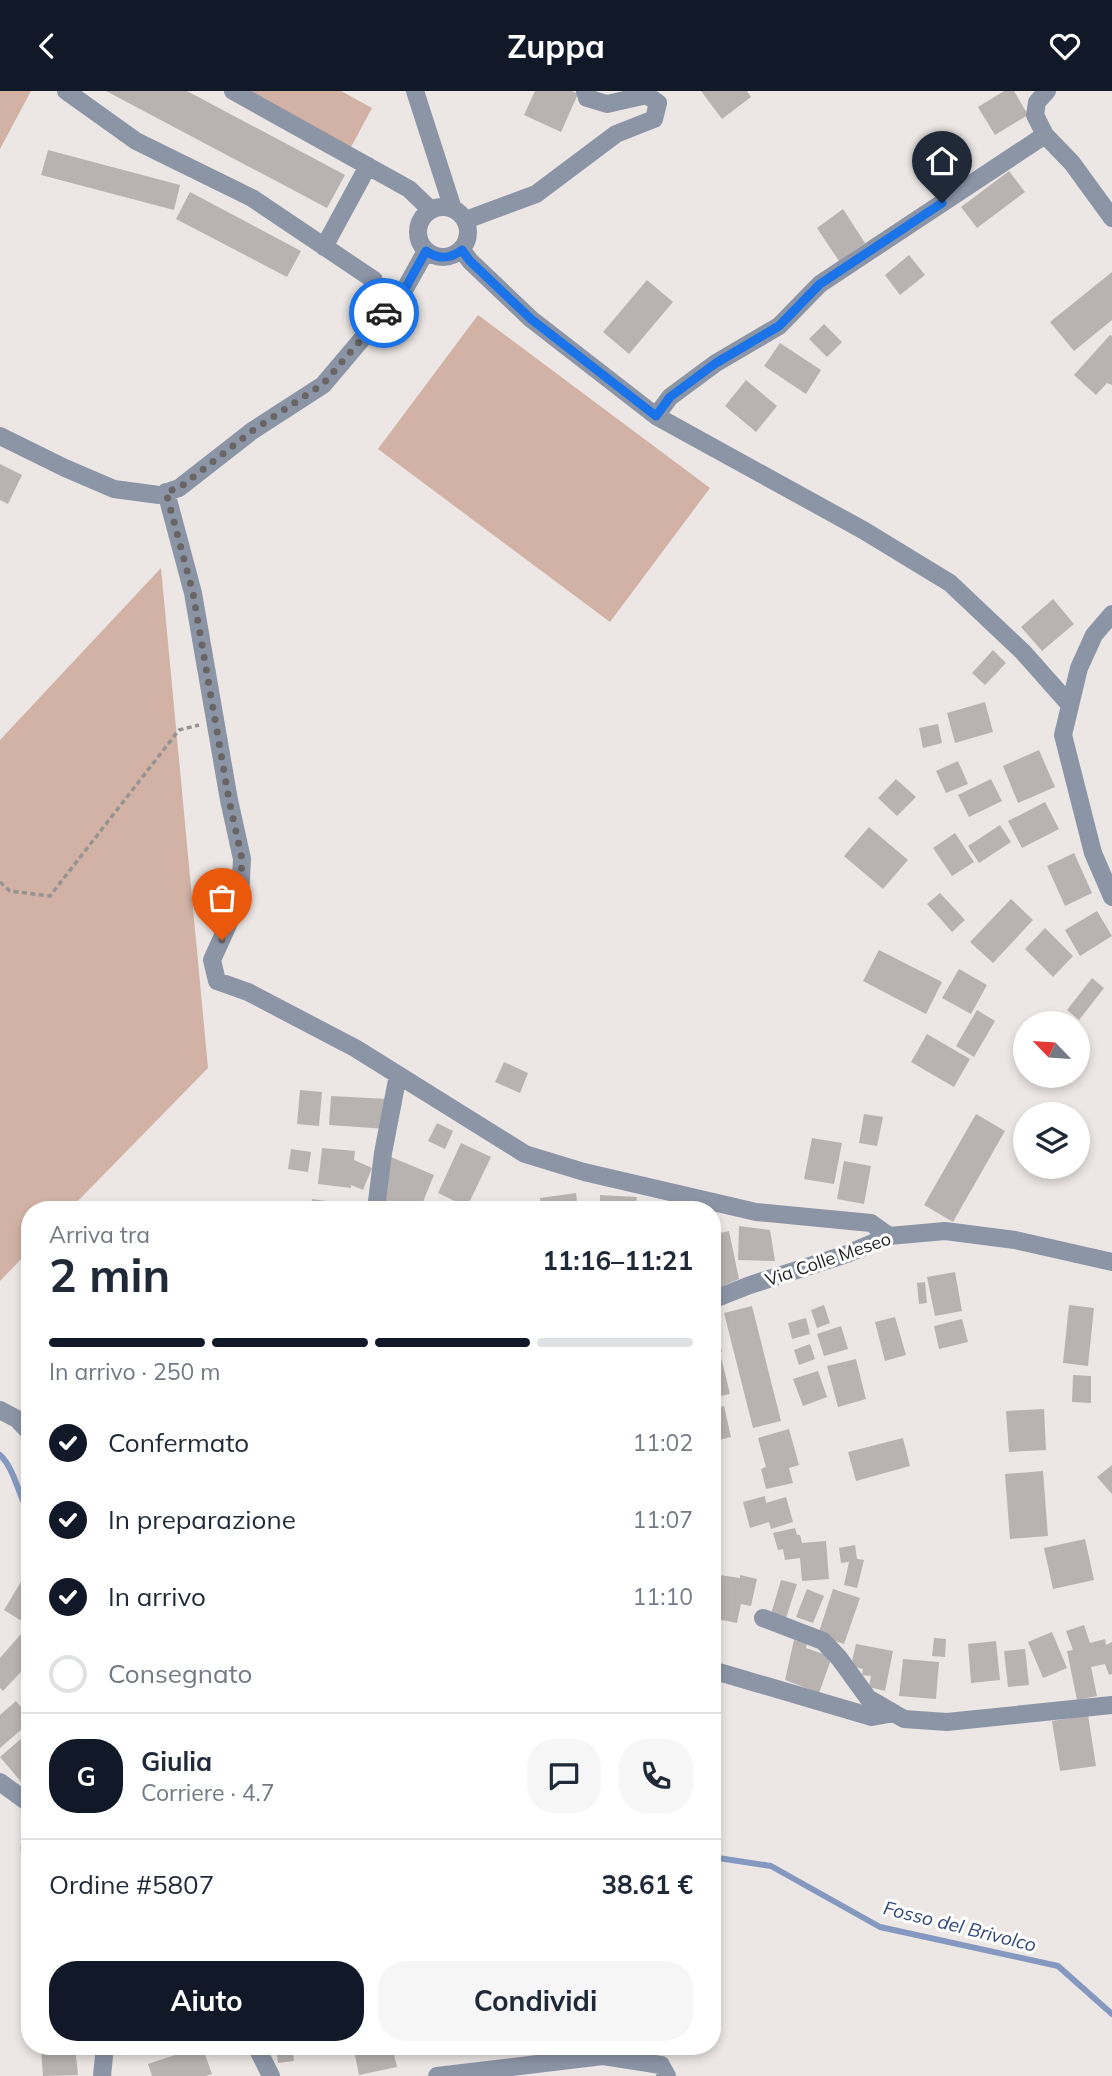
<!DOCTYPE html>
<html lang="it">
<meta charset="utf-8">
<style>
:root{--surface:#fff;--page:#f6f6f7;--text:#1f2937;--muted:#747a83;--line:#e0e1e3;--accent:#111827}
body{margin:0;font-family:Mulish,sans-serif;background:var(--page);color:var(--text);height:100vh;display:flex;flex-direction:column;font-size:26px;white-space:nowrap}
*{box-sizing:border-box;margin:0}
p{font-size:23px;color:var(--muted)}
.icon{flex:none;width:38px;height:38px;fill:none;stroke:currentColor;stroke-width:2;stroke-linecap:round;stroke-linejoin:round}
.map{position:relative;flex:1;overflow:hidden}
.side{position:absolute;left:21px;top:1110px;width:700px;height:854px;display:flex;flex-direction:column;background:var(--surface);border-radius:28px;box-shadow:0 4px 10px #0003}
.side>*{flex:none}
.needle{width:46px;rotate:295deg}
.controls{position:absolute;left:1013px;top:920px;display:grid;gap:14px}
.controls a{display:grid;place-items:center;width:77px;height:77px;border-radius:50%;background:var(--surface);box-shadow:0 4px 10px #0003;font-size:35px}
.pin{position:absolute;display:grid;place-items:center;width:60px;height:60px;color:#fff;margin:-72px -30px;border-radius:50% 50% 50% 0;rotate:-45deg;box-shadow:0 0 7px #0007}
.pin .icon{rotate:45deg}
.courier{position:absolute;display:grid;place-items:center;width:70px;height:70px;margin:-35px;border:5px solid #1a73e8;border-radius:50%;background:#fff;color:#222;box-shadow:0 2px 9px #0007}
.overview em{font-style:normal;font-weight:700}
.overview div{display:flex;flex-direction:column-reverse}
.overview{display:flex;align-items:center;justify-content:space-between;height:119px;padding:0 28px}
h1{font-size:46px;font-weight:700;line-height:52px}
.bar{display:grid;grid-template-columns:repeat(4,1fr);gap:10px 7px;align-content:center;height:84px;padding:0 28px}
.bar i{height:9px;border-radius:5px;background:var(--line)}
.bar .selected{background:var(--accent)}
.bar p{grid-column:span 4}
.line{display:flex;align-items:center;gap:18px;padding:0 28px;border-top:2px solid var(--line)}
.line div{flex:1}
.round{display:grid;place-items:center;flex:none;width:74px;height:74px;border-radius:28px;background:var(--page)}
ol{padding:0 28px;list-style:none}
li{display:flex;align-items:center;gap:21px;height:77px}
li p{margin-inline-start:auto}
li .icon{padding:7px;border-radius:50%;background:var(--accent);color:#fff;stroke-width:4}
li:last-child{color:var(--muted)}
li i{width:38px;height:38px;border:4px solid var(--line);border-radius:50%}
.button{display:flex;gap:14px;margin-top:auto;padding:14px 28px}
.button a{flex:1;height:80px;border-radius:28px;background:var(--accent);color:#fff;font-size:28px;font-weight:700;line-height:80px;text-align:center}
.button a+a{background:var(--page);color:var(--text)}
header{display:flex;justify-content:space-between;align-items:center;height:91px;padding:0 28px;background:var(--accent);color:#fff;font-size:32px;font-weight:700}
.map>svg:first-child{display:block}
.green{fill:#d1b2a5}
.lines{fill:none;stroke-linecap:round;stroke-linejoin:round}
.stream{stroke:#8599c0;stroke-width:6}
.building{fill:#b8b3b1}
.path{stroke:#969392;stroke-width:3.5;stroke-dasharray:5 3.5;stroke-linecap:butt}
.minor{stroke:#8c95a6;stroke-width:18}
.done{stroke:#686564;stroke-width:7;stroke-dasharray:0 12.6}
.route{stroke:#1a73e8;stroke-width:9}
.labels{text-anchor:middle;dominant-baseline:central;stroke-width:6;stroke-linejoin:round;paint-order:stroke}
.street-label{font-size:18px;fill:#211f1f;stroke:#fff}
.water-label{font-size:19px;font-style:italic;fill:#2e477a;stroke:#fff}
</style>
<header><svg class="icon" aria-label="back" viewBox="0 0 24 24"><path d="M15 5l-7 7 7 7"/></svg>Zuppa<svg class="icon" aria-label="heart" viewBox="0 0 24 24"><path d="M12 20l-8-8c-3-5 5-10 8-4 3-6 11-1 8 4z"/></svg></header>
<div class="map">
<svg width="1112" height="1985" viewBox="0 0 1112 1985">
<rect width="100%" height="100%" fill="#ece7e5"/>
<path class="green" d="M0,0H31L0,58Z
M251,0H341L372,17L350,58L249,4Z
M478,224L710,397L610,531L378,358Z
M161,477L208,977L70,1118H30V1159L0,1190V649Z"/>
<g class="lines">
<path class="stream" d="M0,1364C15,1378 18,1405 30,1423
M712,1766L771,1775L880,1836L1058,1875L1112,1923"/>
</g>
<path class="building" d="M106,0H187L345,84L327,117Z
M535,0H572L578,3L561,41L524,24Z
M701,0H747L751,6L722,28Z
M1004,0H1014L1028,24L995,44L978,16Z
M48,59L180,94L174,119L41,84Z
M1009,80L1025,101L977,137L961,116Z
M190,101L301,160L287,186L176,128Z
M843,118L865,152L839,170L817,137Z
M909,164L925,184L900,204L885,184Z
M1112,181V229L1074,260L1050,231Z
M647,189L673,211L629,263L603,241Z
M824,233L842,251L827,266L809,248Z
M1110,244L1112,245V294L1107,292L1096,304L1074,284Z
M780,252L821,279L806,303L764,275Z
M746,289L777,315L756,341L725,315Z
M0,373L22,384L8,413L0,409Z
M1053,508L1074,533L1042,560L1021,536Z
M993,559L1006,572L985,594L972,582Z
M985,611L993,641L955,652L947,622Z
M938,633L942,652L923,657L919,637Z
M1039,659L1055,696L1018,712L1003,675Z
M958,670L968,693L946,702L936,680Z
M896,688L916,706L897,725L878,707Z
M991,688L1002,710L969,726L958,704Z
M1045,711L1059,738L1022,757L1008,730Z
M1000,734L1011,751L979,772L968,755Z
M869,736L908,769L883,798L844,765Z
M955,742L974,771L952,785L933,757Z
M1074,762L1092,802L1065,815L1047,775Z
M940,802L965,829L952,841L927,813Z
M1011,808L1033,829L993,872L970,851Z
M1097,820L1112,845L1080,865L1065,839Z
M1045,837L1073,865L1053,886L1025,858Z
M879,859L942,891L926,923L863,890Z
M959,878L987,894L971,923L942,907Z
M1092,887L1104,897L1079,929L1067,919Z
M977,919L995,930L974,966L956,955Z
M927,943L970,968L954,996L911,971Z
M504,971L528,982L520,1002L495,991Z
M300,999L322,1001L319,1035L297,1033Z
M331,1005L389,1008L387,1038L329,1034Z
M864,1023L883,1026L877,1055L859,1052Z
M976,1023L1005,1040L953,1131L924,1114Z
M437,1032L453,1040L445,1058L428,1050Z
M812,1047L842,1052L834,1093L804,1088Z
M461,1052L491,1066L467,1116L438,1102Z
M322,1057L355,1060L354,1069L372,1077L363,1099L351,1094V1097L318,1093Z
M291,1058L311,1061L308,1081L288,1078Z
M391,1066L434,1084L420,1118H399L383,1112Z
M844,1070L871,1075L864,1113L837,1108Z
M576,1102L578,1118H541L540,1107Z
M600,1104L637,1106L636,1118H600Z
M312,1108L348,1113L347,1118H311Z
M655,1110L687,1115L686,1118H654Z
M739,1135L770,1139L775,1170L738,1169Z
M729,1140L739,1188L712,1200V1144Z
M955,1181L962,1220L935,1225L927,1186Z
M925,1191L927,1212L919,1213L917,1192Z
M824,1214L830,1232L817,1237L811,1219Z
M1069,1214L1094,1217L1088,1275L1063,1272Z
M752,1215L781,1330L753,1337L724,1222Z
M712,1226L722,1261L712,1263Z
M895,1226L906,1264L885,1270L875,1231Z
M806,1227L810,1243L792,1248L788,1232Z
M962,1228L968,1251L939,1258L934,1235Z
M841,1235L848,1258L824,1265L817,1243Z
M810,1253L815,1268L799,1274L794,1259Z
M721,1266L730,1303L712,1307V1268Z
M856,1268L866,1308L838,1316L827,1275Z
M818,1280L827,1306L803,1315L793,1288Z
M1073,1284L1091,1285V1312L1072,1311Z
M724,1315L731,1346L715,1350L712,1338V1318Z
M1044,1318L1046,1359L1009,1361L1006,1320Z
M789,1338L799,1374L789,1377L793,1392L766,1398L761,1378L766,1376L758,1347Z
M903,1347L910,1375L856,1390L848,1361Z
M1112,1374V1403L1097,1386Z
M1043,1380L1048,1445L1010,1448L1005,1383Z
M765,1405L766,1412L786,1406L793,1431L771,1438L769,1431L750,1437L743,1411Z
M714,1409L717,1437H712V1410Z
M795,1437L797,1444H800L802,1452L826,1450L829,1488L802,1490L800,1467L785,1469L783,1458L778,1459L773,1442Z
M1085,1448L1094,1489L1053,1498L1044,1457Z
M855,1454L857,1468L864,1469L857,1497L844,1494L849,1471L841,1472L839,1457Z
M720,1484L740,1487V1484L757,1488L751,1515L741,1513L737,1532L712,1527Z
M22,1489L30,1494V1535L4,1519Z
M781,1489L797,1493L786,1527L771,1523Z
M807,1498L824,1505L813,1532L796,1526Z
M833,1498L860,1507L844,1553L818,1544Z
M1084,1534L1090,1552L1105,1548L1106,1554L1112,1551V1583L1109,1584L1105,1573L1091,1576L1097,1605L1077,1609L1067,1560L1073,1559L1066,1540Z
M1052,1541L1067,1577L1043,1587L1028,1551Z
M21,1543L30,1551V1571L3,1600L0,1597V1567Z
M934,1547L946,1548L945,1566L932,1565Z
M794,1549L807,1552L806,1557L832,1566L819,1602L785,1589Z
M996,1550L1000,1589L971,1592L968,1553Z
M856,1553L893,1560L885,1600L869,1596L871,1585L862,1584L863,1578L851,1575Z
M1025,1558L1029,1594L1008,1596L1004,1560Z
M903,1568L939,1571L936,1608L899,1605Z
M16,1610L30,1626V1631L0,1657V1624Z
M1088,1624L1096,1675L1060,1680L1052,1630Z
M30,1640V1687L23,1693L0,1666Z
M30,1753V1780L27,1781L20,1756Z
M23,1882H30V1919H25Z
M70,1955H75L78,1984L43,1985L41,1958Z
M202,1955L212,1983L206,1985H152L148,1973Z
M276,1955H292L294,1970L278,1972Z
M353,1955H392L397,1976L359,1984Z"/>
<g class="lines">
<path class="path" d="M0,791L10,800L50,805L179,639L199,634"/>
<path class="minor" d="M66,0L136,50L252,107L374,189
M233,0L409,98L431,119
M415,0L453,118
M1047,0L1037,11L1035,24L1045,44L1072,72L1112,127
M418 141a25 25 0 1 1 50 0a25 25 0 1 1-50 0Z
M466,129L536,103L616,43L654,28L658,12L647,4L607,13L587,7L585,0
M324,156L368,75
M462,159L470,170L531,228L656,325L863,439L950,492L1023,561L1070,614
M656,325L670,306L716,272L779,235L820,193L1045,44
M0,345L65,377L114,398L159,404L179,397L252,340L323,294L406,196L426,160
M166,401L193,502L229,709L242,768L240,807L212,869L217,890L248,901L355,957L525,1063L584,1081L756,1121L871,1132L889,1145
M1112,523L1094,544L1079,577L1063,644L1093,762L1112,806
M376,1118L383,1062L398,984
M712,1209L750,1194L847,1163L889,1145L945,1140L1015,1149L1112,1171
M0,1319L17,1328L30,1342
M763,1527L823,1550L839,1567L868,1607L904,1628L947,1631L1112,1614
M712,1579L872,1626L894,1622
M0,1691L30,1713
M256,1955L271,1985
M102,1985L105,1955
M437,1985L603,1965L661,1974L667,1985"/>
</g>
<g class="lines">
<path class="done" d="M222,849L240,807L242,768L229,709L193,502L166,401L179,397L252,340L323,293L384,222"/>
<path class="route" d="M384,222L406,196L426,160C439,169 450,168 462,159L470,170L531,228L656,325L670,306L716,272L779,235L820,193L942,112"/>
</g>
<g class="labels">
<g class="street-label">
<text transform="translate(828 1168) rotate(-19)">Via Colle Meseo</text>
</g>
<g class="water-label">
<text transform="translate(960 1835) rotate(14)">Fosso del Brivolco</text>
</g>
</g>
</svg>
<div class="controls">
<a><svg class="needle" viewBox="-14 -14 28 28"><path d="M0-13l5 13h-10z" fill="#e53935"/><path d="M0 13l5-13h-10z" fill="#747a83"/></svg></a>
<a><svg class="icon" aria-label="layers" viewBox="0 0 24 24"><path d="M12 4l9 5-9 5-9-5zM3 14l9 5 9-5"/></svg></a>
</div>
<div class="pin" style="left:222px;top:849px;background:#ea580c"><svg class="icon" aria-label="bag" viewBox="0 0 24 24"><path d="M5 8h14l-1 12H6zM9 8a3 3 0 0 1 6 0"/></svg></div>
<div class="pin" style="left:942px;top:112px;background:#1f2937"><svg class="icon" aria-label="home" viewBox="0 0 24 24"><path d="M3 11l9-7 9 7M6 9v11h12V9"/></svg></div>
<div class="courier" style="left:384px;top:222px"><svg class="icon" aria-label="car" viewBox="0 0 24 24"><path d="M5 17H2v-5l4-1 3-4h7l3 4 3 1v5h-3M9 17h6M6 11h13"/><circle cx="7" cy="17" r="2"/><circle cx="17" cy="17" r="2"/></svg></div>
<section class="side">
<div class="overview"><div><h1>2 min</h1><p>Arriva tra</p></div><em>11:16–11:21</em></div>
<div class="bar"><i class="selected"></i><i class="selected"></i><i class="selected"></i><i></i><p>In arrivo · 250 m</p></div>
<ol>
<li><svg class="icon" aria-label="check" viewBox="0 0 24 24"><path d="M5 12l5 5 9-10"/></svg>Confermato<p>11:02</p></li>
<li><svg class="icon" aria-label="check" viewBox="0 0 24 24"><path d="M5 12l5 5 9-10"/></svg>In preparazione<p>11:07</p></li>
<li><svg class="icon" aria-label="check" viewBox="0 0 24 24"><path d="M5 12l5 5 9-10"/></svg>In arrivo<p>11:10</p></li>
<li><i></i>Consegnato</li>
</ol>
<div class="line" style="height:126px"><b class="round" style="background:var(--accent);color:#fff">G</b><div><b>Giulia</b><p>Corriere · 4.7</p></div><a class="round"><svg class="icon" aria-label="chat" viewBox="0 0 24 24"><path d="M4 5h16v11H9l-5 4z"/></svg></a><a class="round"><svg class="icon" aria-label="phone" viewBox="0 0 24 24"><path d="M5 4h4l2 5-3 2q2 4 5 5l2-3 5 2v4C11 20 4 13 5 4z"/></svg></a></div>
<div class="line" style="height:91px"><div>Ordine #5807</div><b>38.61 €</b></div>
<div class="button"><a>Aiuto</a><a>Condividi</a></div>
</section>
</div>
